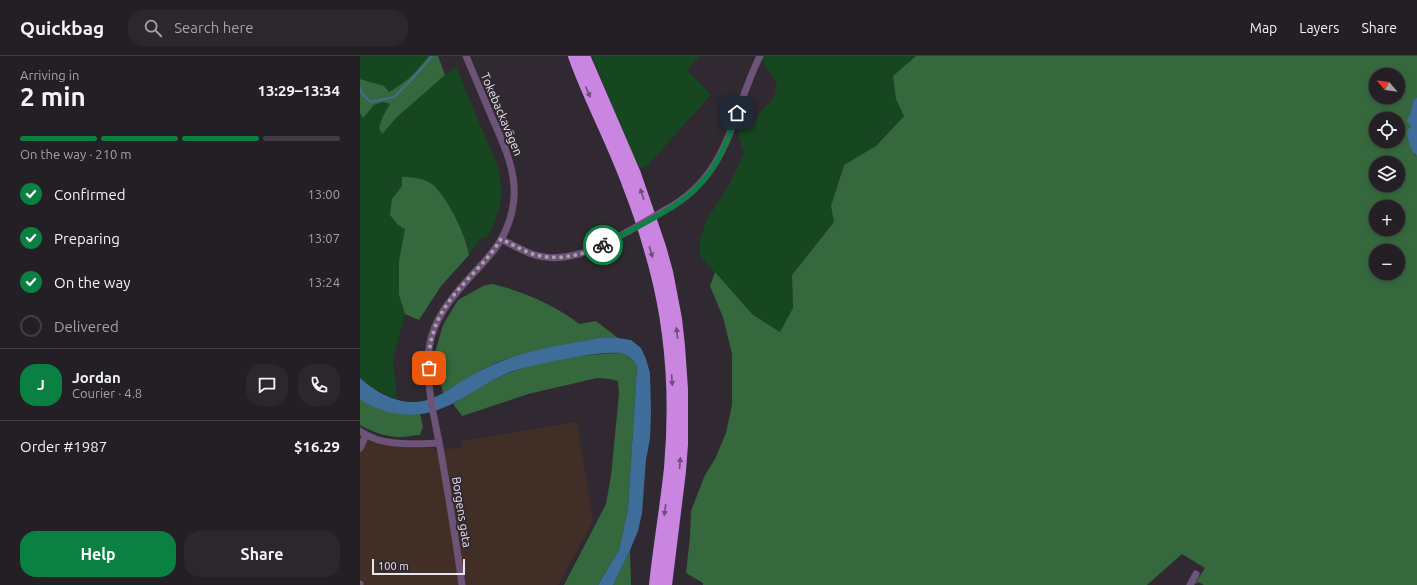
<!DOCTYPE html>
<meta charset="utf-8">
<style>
:root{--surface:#241f25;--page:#2c272d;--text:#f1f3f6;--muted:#a3a2a7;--line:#413d42;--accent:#0b8043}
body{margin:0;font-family:Ubuntu,sans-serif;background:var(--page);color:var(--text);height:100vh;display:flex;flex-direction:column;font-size:15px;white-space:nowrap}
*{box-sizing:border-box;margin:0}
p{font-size:13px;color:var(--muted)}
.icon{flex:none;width:22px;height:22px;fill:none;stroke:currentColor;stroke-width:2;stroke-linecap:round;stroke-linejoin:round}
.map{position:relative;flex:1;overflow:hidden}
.sheet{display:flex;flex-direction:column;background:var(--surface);width:360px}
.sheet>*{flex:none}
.needle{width:26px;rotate:298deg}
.fabs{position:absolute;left:1009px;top:12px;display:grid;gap:8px}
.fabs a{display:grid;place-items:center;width:36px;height:36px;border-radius:50%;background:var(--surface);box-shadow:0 2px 6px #0003,0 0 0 1px var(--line);font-size:20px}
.scale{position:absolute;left:12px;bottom:10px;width:93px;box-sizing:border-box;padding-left:4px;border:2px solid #eae5ea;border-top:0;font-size:11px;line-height:14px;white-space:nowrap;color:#eae5ea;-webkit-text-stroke:3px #302931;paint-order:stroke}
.pin{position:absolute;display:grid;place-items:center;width:34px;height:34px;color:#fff;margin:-17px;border-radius:8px;box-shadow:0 2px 6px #0006}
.courier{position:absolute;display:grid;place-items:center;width:40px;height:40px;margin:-20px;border:3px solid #0b8043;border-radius:50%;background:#fff;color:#222;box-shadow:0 1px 5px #0007}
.head em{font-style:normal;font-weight:600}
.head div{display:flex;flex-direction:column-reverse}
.head{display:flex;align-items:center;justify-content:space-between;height:68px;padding:0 20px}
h1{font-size:26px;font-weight:600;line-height:30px}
.bar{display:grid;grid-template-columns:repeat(4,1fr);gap:6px 4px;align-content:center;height:48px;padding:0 20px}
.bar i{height:5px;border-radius:3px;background:var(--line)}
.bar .current{background:var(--accent)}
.bar p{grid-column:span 4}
.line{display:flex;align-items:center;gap:10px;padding:0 20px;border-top:1px solid var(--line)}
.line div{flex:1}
.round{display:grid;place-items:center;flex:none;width:42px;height:42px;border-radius:16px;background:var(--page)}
ol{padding:0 20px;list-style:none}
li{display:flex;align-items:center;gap:12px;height:44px}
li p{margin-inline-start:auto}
li .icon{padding:4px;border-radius:50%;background:var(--accent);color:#fff;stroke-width:4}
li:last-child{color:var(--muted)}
li i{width:22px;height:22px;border:2px solid var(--line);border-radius:50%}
.cta{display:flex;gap:8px;margin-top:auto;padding:8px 20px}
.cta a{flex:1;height:46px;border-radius:16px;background:var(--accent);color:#fff;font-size:16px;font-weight:600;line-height:46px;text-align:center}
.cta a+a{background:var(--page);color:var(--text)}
header{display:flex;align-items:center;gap:24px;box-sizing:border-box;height:56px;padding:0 20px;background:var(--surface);border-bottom:1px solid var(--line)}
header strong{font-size:19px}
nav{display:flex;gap:22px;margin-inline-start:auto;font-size:14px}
.search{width:280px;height:36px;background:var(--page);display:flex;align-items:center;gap:10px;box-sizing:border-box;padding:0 14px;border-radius:16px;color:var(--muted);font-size:15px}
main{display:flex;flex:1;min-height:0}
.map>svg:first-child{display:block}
.industrial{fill:#412f27}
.green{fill:#174721}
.forest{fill:#36683d;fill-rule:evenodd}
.water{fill:#3f6d9a}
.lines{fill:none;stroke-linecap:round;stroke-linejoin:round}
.stream{stroke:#3f6d9a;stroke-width:2}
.street{stroke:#6e5378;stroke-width:7}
.highway{stroke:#c985e0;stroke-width:12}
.street-bridge{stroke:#6e5378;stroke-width:7}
.oneway{fill:#6d4e77}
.done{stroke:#a9a3a9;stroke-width:4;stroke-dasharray:0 7.2}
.route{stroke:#0b8043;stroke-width:5}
.labels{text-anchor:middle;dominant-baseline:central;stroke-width:4;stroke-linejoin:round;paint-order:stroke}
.street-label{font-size:12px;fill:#eae5ea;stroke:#302931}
</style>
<header>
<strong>Quickbag</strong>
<div class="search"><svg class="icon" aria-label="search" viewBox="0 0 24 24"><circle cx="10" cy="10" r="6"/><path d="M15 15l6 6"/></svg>Search here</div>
<nav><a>Map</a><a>Layers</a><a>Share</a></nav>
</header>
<main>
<section class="sheet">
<div class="head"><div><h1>2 min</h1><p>Arriving in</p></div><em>13:29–13:34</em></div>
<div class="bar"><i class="current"></i><i class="current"></i><i class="current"></i><i></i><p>On the way · 210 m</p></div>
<ol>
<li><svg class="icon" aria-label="check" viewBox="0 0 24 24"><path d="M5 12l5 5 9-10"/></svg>Confirmed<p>13:00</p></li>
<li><svg class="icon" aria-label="check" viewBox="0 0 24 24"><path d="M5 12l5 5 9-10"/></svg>Preparing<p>13:07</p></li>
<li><svg class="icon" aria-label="check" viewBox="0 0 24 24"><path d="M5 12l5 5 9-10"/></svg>On the way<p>13:24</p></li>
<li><i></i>Delivered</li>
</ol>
<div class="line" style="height:72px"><b class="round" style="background:var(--accent);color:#fff">J</b><div><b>Jordan</b><p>Courier · 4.8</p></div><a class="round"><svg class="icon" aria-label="chat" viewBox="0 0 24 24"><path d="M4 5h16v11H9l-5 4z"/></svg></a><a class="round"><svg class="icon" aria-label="phone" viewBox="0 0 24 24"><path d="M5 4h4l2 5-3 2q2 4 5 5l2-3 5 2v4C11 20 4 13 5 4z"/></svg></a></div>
<div class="line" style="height:52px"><div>Order #1987</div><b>$16.29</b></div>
<div class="cta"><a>Help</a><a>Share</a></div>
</section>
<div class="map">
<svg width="1057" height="529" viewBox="0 0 1057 529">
<rect width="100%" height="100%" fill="#302931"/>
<path class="industrial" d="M217,366L233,465L228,475L198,529H0V381L37,390L73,392L75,396L86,393L101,392V385Z"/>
<path class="green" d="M0,0H69C55,18 48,25 28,37L13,26L0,23Z
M232,0H340L327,14L351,39L287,110L280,112L260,70Z
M403,0H556L533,20L536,43L544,59L516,90L483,110L471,150L474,166L432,219L433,252L420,276L393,259L340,200V184L347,163L367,133L384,97L378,79L385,65L392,72L399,58L414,41L417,27L405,10L401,2Z
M96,11L137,109C145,137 141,155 128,180L121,182L109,199L108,189L96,162L82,140L72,128L42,121V130L37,136L38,169L45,173L39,205L42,253L45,258L33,304L37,343C23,337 11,332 0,322V57L3,61L14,49L23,46L30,48L23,60L22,77C44,53 69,30 96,11Z"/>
<path class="forest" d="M69,0H78L85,19L37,61L22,78L19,72L23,60L30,48L23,46L14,49L3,62L0,57V23L24,30L29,36C48,25 55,17 69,0Z
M556,0H1057V41L1053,44L1050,59L1048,65L1051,70L1054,98L1057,100V529H844L838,526L834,529L845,512L822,498L787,529H343V527L326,517L330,481L331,455L345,419L355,403L366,377L372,349V298L363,261L350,230L355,216L393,259L420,276L433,252L432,219L474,166L471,150L484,109L516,90L544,60L536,43L533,20ZM1016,19H1038V41H1016ZM1016,63H1038V85H1016ZM1016,107H1038V129H1016ZM1016,151H1038V173H1016ZM1016,195H1038V217H1016Z
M42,121C52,121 64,122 72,128C87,140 107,181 109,199L81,230L59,264L45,258L39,239V205L45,173L38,169L30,159L32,143L42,130Z
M132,228C160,234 197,250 219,268L236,265L258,282H239L159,299L138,306L123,313L83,337L75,297L83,269L98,244L123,230Z
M263,297L272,303L277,310L268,453L259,494L238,529H204L246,448L251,420L259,338L258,325L250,323L237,322L168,338L102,360L93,348C111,337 129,324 149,317C182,304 227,298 263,297Z
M0,343L43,358H60L63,371L60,379C54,379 47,381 40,381C26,381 12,376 0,369Z
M270,494L271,529H253Z"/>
<path class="water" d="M1057,41V100C1050,95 1048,83 1047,75L1051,70L1047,65L1050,59L1053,44Z
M239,282H258L271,284L281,292L286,303L290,317L291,357L290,382L286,404L282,457L278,475L270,494L253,529H238L259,494L268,453L277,310C274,305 271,301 264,298C250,292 165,310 148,317C118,329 93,354 61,358C40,361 17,355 0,343V322C14,335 35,347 55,346C74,346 92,331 107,322C117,316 127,311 137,307C169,293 205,289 239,282Z"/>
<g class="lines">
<path class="stream" d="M0,33L4,40L11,46L34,41L53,22L72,0"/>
<path class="street" d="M305,154C370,120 371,58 400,0
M141,183C150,188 160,193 169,197C205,211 238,191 269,175
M0,375C22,391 54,388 79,387
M0,392L6,379
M0,528V529
M102,529C96,483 88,437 80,391C74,360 65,325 69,292C73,263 92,241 111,220C122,208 134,197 142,182C165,139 152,106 133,64C124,43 115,21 106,0
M830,529L836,518"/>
<path class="highway" d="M214,0C230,45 253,86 269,131C279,156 287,182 294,208C312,274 316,344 310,412C306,451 299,490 295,529
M224,0L275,118L300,191L307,216L316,263L319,290L322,333V388L320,415L306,529"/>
<path class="street-bridge" d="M269,175L305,154"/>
</g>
<defs><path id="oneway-solid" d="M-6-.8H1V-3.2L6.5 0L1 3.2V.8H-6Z"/></defs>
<g class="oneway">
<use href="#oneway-solid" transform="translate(228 36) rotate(67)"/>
<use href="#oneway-solid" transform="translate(282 138) rotate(-109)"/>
<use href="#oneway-solid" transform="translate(291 196) rotate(73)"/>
<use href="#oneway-solid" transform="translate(317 277) rotate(-97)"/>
<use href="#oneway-solid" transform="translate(312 324) rotate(86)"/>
<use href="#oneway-solid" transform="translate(320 407) rotate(-86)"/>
<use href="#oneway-solid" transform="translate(305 454) rotate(98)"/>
</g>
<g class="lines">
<path class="done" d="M69,312C69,300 69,289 73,278C83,239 121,216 141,183C151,188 160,193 170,197C194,206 221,200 243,189"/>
<path class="route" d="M243,189C273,173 322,151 343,125C360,105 369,81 377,57"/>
</g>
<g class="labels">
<g class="street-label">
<text transform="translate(142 58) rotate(67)">Tokebackavägen</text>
<text transform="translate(102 456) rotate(81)">Borgens gata</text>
</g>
</g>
</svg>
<div class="fabs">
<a><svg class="needle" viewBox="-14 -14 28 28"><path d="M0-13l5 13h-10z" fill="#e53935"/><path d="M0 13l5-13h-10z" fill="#a3a2a7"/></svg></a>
<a><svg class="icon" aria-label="locate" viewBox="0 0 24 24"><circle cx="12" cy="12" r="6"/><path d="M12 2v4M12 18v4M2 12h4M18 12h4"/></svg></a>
<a><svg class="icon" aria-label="layers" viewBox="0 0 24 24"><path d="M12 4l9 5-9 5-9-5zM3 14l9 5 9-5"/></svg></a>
<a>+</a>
<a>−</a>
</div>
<div class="scale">100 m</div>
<div class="pin" style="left:69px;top:312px;background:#ea580c"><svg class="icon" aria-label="bag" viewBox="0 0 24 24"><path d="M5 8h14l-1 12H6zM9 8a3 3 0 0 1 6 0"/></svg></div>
<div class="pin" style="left:377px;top:57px;background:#1f2937"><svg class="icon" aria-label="home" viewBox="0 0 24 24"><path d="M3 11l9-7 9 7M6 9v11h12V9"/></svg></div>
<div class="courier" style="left:243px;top:189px"><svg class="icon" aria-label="bike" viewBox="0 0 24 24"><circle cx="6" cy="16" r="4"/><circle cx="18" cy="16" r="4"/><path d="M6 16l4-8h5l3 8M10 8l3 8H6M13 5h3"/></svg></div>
</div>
</main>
